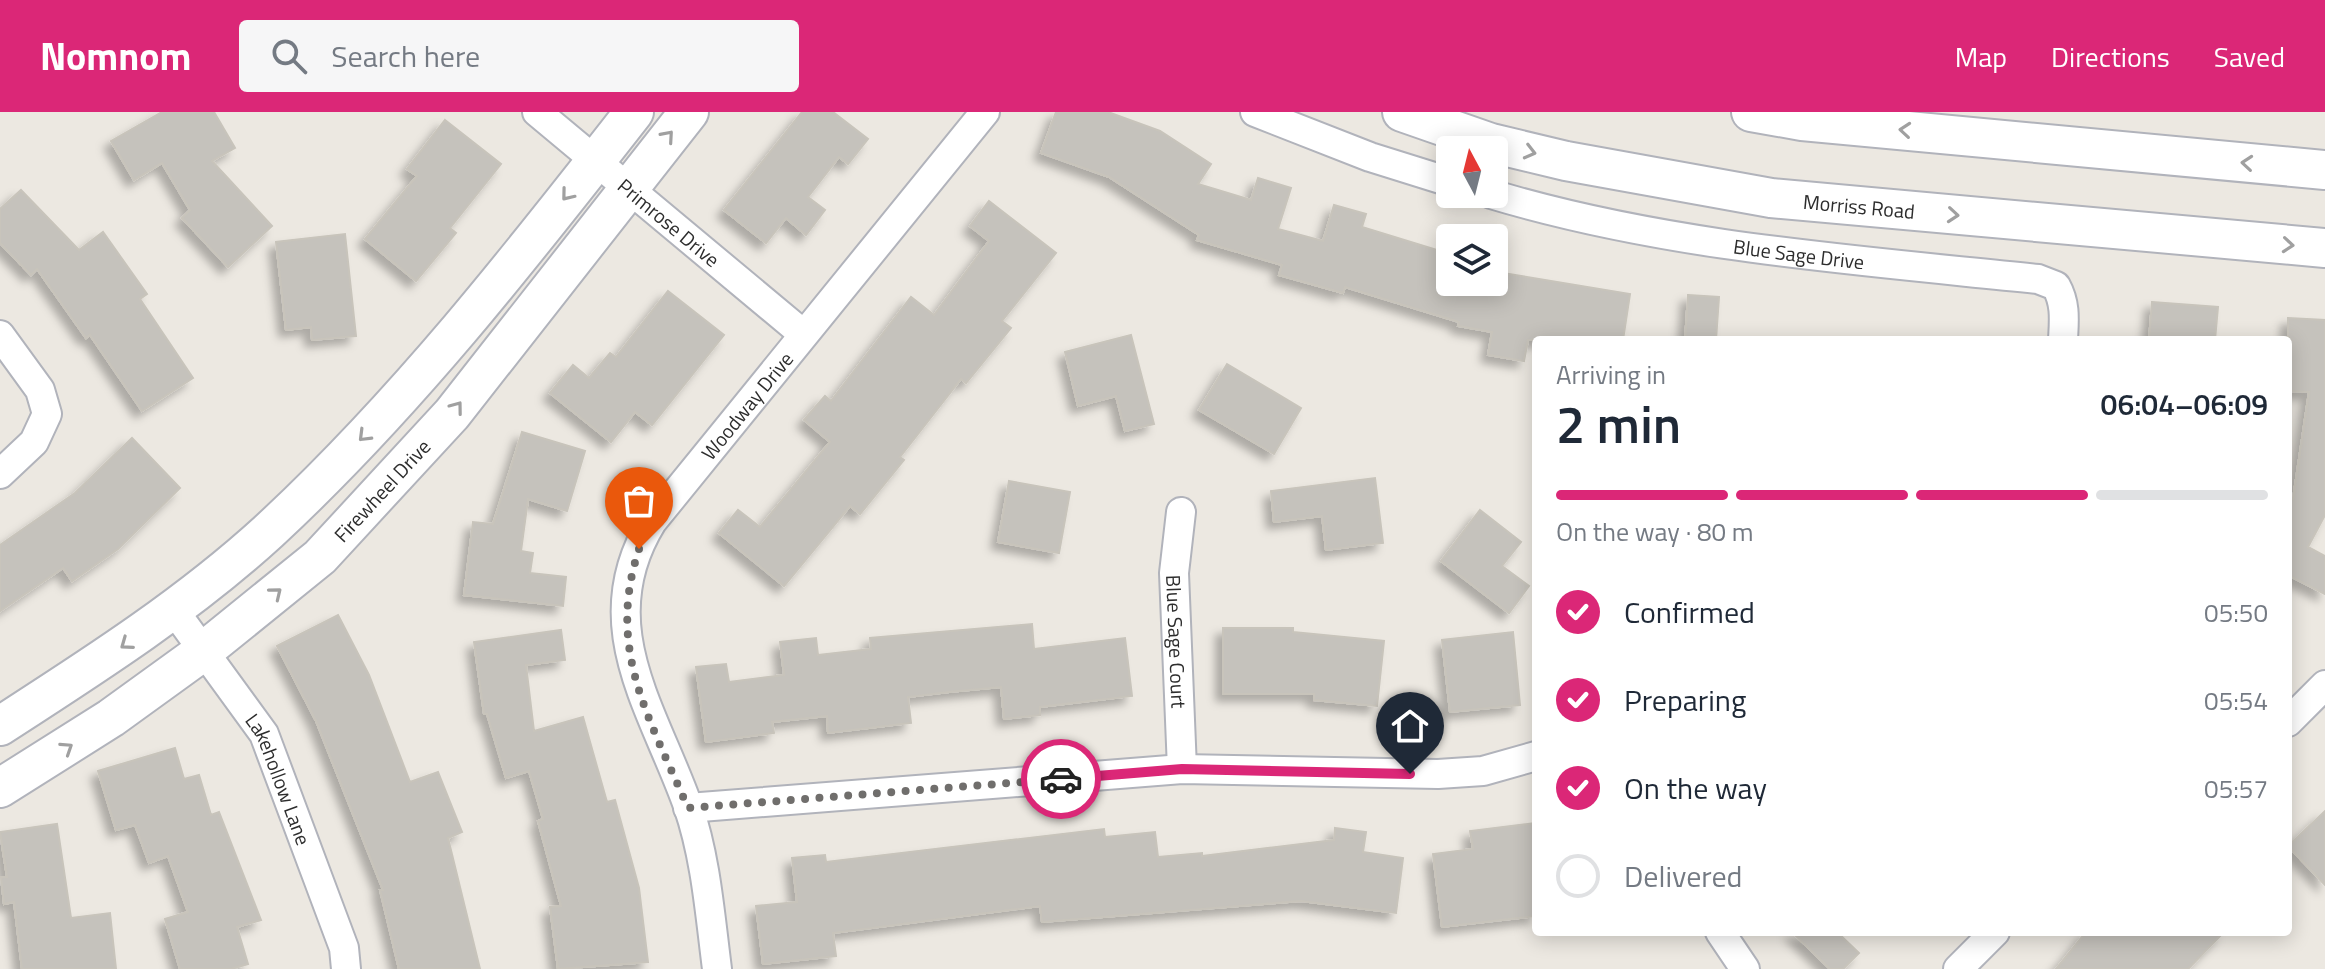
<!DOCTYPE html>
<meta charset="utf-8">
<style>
:root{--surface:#fff;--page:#f6f6f7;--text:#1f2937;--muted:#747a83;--line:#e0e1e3;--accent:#db2777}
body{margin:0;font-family:"Titillium Web",sans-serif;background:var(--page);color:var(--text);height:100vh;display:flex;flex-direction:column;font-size:30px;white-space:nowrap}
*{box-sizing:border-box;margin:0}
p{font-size:26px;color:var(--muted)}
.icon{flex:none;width:44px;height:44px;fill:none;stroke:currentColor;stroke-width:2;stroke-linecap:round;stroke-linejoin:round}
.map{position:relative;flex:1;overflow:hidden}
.details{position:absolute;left:1532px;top:224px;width:760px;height:600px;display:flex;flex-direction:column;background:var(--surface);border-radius:8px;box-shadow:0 4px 20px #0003}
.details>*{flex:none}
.needle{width:52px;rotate:353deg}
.controls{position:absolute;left:1436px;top:24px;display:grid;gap:16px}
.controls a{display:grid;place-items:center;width:72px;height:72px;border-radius:8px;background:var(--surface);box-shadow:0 4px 20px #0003;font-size:40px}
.pin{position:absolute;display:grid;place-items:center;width:68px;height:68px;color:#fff;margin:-82px -34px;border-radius:50% 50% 50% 0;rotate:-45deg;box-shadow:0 0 8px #0007}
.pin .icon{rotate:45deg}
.courier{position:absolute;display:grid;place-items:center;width:80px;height:80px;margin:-40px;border:6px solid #db2777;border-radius:50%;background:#fff;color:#222;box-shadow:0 2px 10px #0007}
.overview em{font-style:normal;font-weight:600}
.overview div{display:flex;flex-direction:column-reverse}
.overview{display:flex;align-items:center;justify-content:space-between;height:136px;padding:0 24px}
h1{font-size:52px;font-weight:600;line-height:60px}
.bar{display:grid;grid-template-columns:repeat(4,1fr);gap:12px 8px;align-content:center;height:96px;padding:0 24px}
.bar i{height:10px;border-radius:6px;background:var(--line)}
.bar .current{background:var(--accent)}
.bar p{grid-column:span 4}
ol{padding:0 24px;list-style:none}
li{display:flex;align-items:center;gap:24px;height:88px}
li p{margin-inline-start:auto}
li .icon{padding:8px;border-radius:50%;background:var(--accent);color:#fff;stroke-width:4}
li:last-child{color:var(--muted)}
li i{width:44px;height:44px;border:4px solid var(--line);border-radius:50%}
header{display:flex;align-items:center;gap:48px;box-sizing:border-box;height:112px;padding:0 40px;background:var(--accent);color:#fff}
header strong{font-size:38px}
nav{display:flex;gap:44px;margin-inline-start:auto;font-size:28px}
.search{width:560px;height:72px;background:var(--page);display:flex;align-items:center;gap:20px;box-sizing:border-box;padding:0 28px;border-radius:8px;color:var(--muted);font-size:30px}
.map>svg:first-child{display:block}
.building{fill:#c5c2bc;stroke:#c8c4bb;stroke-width:2;filter:url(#shadow)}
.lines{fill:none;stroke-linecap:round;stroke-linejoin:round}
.street-casing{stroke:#b1b3bb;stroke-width:32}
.secondary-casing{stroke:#b1b3bb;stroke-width:42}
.street{stroke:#fff;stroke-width:28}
.secondary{stroke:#fff;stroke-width:38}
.oneway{stroke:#a0a0a0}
.done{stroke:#706e6c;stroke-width:8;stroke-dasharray:0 14.4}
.route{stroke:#db2777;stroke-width:10}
.labels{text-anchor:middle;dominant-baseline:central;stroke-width:7;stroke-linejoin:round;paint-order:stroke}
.street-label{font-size:20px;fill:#2d2d2d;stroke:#fff}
</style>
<header>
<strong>Nomnom</strong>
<div class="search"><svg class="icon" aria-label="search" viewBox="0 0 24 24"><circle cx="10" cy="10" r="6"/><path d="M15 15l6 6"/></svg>Search here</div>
<nav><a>Map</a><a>Directions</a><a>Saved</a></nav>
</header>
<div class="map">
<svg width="2325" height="857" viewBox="0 0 2325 857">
<defs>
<filter id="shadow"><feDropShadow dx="-7" dy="7" stdDeviation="4" flood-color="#0004"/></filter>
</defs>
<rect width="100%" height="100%" fill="#ece8e1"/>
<path class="building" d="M162,0H214L235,36L212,49L272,114L228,155L182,106L190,98L162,51L134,68L111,29Z
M802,0H833L868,27L848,52L839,45L808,85L825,98L806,123L786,106L766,131L724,98Z
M1056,0H1108L1160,19L1211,52L1198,72L1251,88L1258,66L1291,76L1278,117L1323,129L1334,93L1366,102L1362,115L1450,142V170H1494V155L1503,158V161L1630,182L1623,228H1528L1524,249L1488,243L1492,220L1458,214L1459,210L1345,175L1343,181L1279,163L1282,153L1197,128L1199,123L1109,65L1041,41Z
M445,8L501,52L450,116L456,121L416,169L365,127L417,64L407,57Z
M21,78L79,138L103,120L147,182L140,187L193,266L142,299L90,223L86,226L37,157L31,163L0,131V97Z
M989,89L1056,141L1002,209L1011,216L966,271L961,267L900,345L904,348L860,402L850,394L784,474L719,421L738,398L760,415L830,330L804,308L825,284L831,289L911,185L934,203L989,129L970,114Z
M345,122L356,224L312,228L311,215L286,218L276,130Z
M668,179L724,223L652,313L635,300L611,330L550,281L573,253L589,266L610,241L616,245Z
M1688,183L1719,185L1716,228H1685Z
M2152,190L2218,195L2215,228H2149Z
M2288,206L2325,208V403L2308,435L2325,444V482L2292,465L2288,473V384L2293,387L2309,280L2288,279Z
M1131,223L1154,312L1125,319L1116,284L1078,294L1065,240Z
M1227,252L1301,296L1274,342L1199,298Z
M522,320L585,339L567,399L528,387L521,439L533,441L530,461L566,465L563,494L464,483L473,410L493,412Z
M132,326L180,376L118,437L72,469L63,456L0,499V433L75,381Z
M1375,366L1383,431L1326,438L1322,404L1274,410L1271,379Z
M1009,369L1070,380L1059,441L998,430Z
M1480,398L1521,430L1502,454L1529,474L1509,501L1441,449Z
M338,503L369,563L410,670L438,660L462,720L448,726L480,857H399L380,778H383L316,609L277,534Z
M1032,512L1034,537L1125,526L1132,584L1040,595V603L1004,607L1001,575L949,580L908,585L911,611L828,621L827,604L772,610L774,621L706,630L696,555L726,552L729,570L784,563L780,530L816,526L818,543L871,537L870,526Z
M1223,516H1293V520L1384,529L1377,594L1314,588V582H1223Z
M561,518L565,548L526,553L534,619L583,605L607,690L615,688L639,776L648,850L558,857L550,795L561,794L538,709L543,707L529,659L506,666L487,602H484L474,530Z
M1513,520L1520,593L1450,600L1442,528Z
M175,636L184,667L199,663L211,703L219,700L261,808L237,815L248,852L231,857H180L165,807L188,800L168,744L149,751L135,713L116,718L98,659Z
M2325,699V773L2288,734Z
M1536,711V804L1442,815L1433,742L1473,737L1470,719Z
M57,712L71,806L110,801L116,857H22L14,790L4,792L1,765H7L0,720Z
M1335,716L1366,720L1363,740L1403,746L1396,801L1301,789L1042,810L1040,794L833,821L836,844L763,852L756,794L797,790L792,746L825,743L826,750L1104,717L1105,725L1155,720L1158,745L1202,741V744L1334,728Z
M1792,820H1837L1859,841L1843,857H1830Z
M2086,820H2224L2188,857H2056Z"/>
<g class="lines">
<g class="street-casing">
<g id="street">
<path id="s1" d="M537,0L802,221"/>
<path d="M1255,0L1370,45L1450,70"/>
<path id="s2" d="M1491,82C1667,135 1855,148 2038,167L2056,174C2066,192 2064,208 2063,228"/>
<path d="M0,223L40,278L47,302L34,330L0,362"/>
<path id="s3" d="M1181,400L1174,461L1182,657"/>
<path id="s4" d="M173,497L264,622L344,836L346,857"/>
<path d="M2288,610L2325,573"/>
<path d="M688,696L1182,657L1438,662L1483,659L1536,644"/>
<path d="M1720,820L1745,857"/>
<path id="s5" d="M717,857C710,803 706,746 688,694C654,598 589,512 652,410L985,0"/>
<path d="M1958,857L1995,820"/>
</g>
</g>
<g class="secondary-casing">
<g id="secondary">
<path id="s6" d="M1402,0L1491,31L1566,49L1771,86L2325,136"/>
<path d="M1751,0L1802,9L2325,58"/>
<path d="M0,614C93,554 187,494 269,419C405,293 520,146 634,0"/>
<path id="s7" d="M0,676L111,606L205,538L320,445L452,302L689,0"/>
</g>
</g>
<use href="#street" class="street"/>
<use href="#secondary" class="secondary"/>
</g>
<defs><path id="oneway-chevron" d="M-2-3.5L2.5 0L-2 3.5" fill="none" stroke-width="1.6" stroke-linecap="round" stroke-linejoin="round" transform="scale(2)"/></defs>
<g class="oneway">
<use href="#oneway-chevron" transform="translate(1905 18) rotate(-175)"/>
<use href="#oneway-chevron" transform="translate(668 24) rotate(-49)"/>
<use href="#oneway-chevron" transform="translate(1530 40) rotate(14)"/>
<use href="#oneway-chevron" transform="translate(2247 51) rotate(-175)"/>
<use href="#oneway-chevron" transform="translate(567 83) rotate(129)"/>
<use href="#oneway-chevron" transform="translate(1953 103) rotate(5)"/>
<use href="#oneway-chevron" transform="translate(2288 133) rotate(5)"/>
<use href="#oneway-chevron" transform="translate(457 295) rotate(-53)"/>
<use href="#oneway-chevron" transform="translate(364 324) rotate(135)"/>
<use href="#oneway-chevron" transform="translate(276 481) rotate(-39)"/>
<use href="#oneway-chevron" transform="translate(126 532) rotate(144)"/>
<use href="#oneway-chevron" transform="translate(67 636) rotate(-33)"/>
</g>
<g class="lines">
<path class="done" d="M639,437C606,537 649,605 688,696L1061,667"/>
<path class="route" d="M1061,667L1182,657L1410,662"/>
</g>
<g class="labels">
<g class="street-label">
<text stroke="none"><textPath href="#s6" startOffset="468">Morriss Road</textPath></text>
<text stroke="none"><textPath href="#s1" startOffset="172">Primrose Drive</textPath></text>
<text stroke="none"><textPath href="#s2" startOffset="314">Blue Sage Drive</textPath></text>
<text stroke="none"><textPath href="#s5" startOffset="616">Woodway Drive</textPath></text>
<text stroke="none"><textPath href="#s7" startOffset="486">Firewheel Drive</textPath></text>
<text stroke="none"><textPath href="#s3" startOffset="130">Blue Sage Court</textPath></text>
<text stroke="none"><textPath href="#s4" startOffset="202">Lakehollow Lane</textPath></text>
</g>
</g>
</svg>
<div class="controls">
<a><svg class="needle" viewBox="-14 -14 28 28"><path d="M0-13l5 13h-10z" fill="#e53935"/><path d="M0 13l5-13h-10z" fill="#747a83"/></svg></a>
<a><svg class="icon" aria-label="layers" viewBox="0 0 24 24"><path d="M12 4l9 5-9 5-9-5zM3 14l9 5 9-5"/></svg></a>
</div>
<div class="pin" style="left:639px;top:437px;background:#ea580c"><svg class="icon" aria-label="bag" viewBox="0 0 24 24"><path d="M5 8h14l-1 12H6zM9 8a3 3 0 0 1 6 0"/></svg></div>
<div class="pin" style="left:1410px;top:662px;background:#1f2937"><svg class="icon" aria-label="home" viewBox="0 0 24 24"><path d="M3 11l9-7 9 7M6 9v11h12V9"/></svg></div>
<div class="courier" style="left:1061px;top:667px"><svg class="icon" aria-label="car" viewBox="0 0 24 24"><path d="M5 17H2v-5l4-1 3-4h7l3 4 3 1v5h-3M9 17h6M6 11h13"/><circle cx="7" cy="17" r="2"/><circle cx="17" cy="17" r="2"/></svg></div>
<section class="details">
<div class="overview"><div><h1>2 min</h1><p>Arriving in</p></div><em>06:04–06:09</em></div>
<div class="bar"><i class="current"></i><i class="current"></i><i class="current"></i><i></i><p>On the way · 80 m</p></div>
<ol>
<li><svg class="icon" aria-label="check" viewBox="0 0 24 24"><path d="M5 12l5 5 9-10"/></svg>Confirmed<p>05:50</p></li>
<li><svg class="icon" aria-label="check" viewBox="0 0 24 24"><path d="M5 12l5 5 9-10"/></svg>Preparing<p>05:54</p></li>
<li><svg class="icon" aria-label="check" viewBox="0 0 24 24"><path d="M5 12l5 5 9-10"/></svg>On the way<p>05:57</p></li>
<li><i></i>Delivered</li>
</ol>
</section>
</div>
